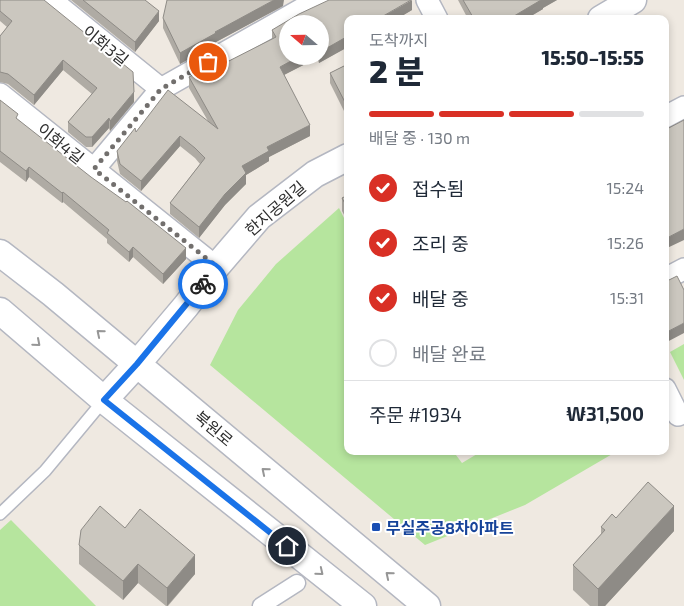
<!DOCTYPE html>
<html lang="ko">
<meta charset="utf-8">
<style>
:root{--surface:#fff;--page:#f2f2f3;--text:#1f2937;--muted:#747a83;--line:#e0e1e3;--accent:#d93025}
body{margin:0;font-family:"Exo 2","Noto Sans KR",sans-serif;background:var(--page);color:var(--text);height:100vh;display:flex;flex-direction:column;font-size:19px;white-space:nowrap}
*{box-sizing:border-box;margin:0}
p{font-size:16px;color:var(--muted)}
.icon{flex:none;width:28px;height:28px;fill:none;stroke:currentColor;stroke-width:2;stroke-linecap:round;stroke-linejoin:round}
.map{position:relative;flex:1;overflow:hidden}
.sheet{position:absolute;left:344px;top:15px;width:325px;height:440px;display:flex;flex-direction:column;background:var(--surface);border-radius:10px;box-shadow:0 2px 8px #0003}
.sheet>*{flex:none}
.needle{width:32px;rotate:290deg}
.fabs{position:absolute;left:279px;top:15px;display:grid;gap:10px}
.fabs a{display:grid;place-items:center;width:50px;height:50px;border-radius:50%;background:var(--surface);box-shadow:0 2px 8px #0003;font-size:25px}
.pin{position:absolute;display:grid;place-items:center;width:42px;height:42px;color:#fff;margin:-21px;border:2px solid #fff;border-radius:50%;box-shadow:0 1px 5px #0007}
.courier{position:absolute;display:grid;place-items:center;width:50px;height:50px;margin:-25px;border:4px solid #1a73e8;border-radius:50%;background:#fff;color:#222;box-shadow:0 1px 6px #0007}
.overview em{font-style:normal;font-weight:800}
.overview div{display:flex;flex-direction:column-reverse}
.overview{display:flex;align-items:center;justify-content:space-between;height:85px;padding:0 25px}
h1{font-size:32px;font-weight:800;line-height:38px}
.bar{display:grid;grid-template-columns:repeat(4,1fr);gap:8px 5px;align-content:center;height:60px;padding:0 25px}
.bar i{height:6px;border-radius:4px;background:var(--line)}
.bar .on{background:var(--accent)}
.bar p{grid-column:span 4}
.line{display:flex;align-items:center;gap:12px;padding:0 25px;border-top:1px solid var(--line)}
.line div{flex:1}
ol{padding:0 25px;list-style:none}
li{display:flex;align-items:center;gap:15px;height:55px}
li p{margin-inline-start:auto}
li .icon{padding:5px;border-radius:50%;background:var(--accent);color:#fff;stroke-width:4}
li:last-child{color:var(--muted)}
li i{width:28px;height:28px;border:2px solid var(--line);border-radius:50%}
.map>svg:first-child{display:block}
.green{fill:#b6e59e}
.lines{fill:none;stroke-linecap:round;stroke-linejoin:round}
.service-casing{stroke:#b4b7c1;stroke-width:14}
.pedestrian-casing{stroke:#b4b7c1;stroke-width:19}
.minor-casing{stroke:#b4b7c1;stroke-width:24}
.tertiary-casing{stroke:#b4b7c1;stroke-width:29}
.service{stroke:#fff;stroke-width:11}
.pedestrian{stroke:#fff;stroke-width:16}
.minor{stroke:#fff;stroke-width:21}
.tertiary{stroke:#fff;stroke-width:26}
.wall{fill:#afaba4;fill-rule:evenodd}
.shaded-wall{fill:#8e8b86}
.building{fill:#cbc7bf;stroke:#8e8b86}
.oneway{stroke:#969696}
.done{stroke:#726f6d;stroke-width:5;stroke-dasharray:0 9}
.route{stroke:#1a73e8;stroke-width:6}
.transit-dot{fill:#1a4fb4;stroke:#fff;stroke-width:2}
.labels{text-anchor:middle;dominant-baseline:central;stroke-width:4;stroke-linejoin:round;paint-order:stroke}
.street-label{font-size:16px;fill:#2e2e2e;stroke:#fff}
.transit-label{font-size:16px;font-weight:bold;fill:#164399;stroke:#fff;text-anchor:start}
</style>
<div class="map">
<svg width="684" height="606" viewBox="0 0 684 606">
<rect width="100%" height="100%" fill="#efe9e1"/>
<path class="green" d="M339,208L348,226V451H453L462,463L482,451H613L614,453L525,505L425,545L210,365L238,310L276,264Z
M684,344V380L670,352Z
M11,520L96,606H0V530Z"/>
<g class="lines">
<g class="service-casing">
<path id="service" d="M0,514L45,471L104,400"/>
</g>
<g class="pedestrian-casing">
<path id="pedestrian" d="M261,606L297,583"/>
</g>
<g class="minor-casing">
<path id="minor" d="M51,0L161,89
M427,0L437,19
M0,94L216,267
M665,117L684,107
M94,169L161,89L318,0
M665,279L684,269
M665,389L678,415"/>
</g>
<g class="tertiary-casing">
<path id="tertiary" d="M601,19L633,0
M0,253L53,294L427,606
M0,311L104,400L363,606
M104,400L137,364L186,306L216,267L259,217L315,174L348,157"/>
</g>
<use href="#service" class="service"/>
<use href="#pedestrian" class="pedestrian"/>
<use href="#minor" class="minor"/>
<use href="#tertiary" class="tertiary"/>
</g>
<path class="wall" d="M0,0L134,102L110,131L109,128L92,147H86L68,132V122L92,94L63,70L34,105L8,84L0,82V36L7,27L0,21Z
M71,0H145L159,21L135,52Z
M458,0H557L543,8V9L526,19H468Z
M283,6L216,42V44L180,64L163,28V18Z
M412,10L319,63L317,58L284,75L310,136L269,157V161L246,175V184L225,205L199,238L170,214V203L200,164L195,158L180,146L141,191L120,174L117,161V151L136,132L208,121L189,88V77L223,64L272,39V30ZM320,24V56H288Z
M348,64V119L330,83V73Z
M0,100L18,120L186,259L163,284L133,257L129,262L107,243V239L63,202L62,203L29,177L26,182L0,162Z
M348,195V222L342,211V198Z
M616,518L674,531L605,606H590L573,590V565L601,534V527Z
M125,528L195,574L168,606H166L138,583L123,600L79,564V545Z"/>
<path class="shaded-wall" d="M274,0H284L283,6L216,42V44L180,64V53L215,32Z
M412,0V10L397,19H378Z
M541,0H557L543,8V9L526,19H509Z
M159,11V21L135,52V42Z
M348,36V47L319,63L320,52Z
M300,56H317V58L280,77V67Z
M63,60V70L34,105V95Z
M134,92V102L110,131V121Z
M109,118V128L92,147V137Z
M310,125V136L269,157V161L246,175V184L225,205L199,238V227L242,166L267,147Z
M180,136V146L141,191V181Z
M29,167V177L26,182V171Z
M63,192V202L62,203V193Z
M684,229V240L665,249V239Z
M133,247V257L129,262V252Z
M186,248V259L163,284V274Z
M684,323V333L665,343V333Z
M674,506V531L605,606H598V589Z
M195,555V574L167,606V588Z
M138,564V583L123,600V581Z"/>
<path class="building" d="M0,0H44L133,72L134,92L110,121L109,118L92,137H86L68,122L97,88L63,60L34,95L8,74L0,72V36L12,21L0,11Z
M83,0H145L159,11L135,42Z
M167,0H274L215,32L216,33L180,53L163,18Z
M329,0H411L378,19H348V36L320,52V24H288V56H300L280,67L310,125L267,147L269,151L242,166L246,173L225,194L199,227L170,203L205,158L195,148L180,136L141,181L120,164L117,151L135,128L136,132L168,90L218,129L189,77L220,59L223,64L276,37L272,30L299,14Z
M463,0H541L509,19H474Z
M348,64V108L330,73Z
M0,100L18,114L16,118L91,177L126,202L127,201L186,248L163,274L133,247L129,252L107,233L109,230L63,192L62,193L29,167L26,171L0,151Z
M684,120V229L665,239V130Z
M348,195V209L342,198Z
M677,276L684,290V323L665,333V282Z
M648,482L674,506L598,589L573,565L605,530L601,527L612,514L616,518Z
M100,506L125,528L140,509L195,555L167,588L138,564L123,581L79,545L81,530Z"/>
<defs><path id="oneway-chevron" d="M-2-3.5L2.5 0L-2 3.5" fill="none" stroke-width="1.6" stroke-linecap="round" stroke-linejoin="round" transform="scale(1.25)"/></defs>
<g class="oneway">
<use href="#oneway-chevron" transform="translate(100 333) rotate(-140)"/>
<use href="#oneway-chevron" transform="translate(37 343) rotate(41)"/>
<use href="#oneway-chevron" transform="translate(265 471) rotate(-140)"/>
<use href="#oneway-chevron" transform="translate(320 572) rotate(39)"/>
<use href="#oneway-chevron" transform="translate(389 575) rotate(-140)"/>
</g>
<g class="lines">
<path class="done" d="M203,284L216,266L94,169L161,89L208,62"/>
<path class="route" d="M203,284L137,364L104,400L287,546"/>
</g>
<rect class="transit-dot" x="371" y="522" width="10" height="10" rx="2.5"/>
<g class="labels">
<g class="street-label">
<text transform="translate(106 45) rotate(39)">이화3길</text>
<text transform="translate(61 143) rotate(39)">이화4길</text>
<text transform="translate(275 208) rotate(-41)">한지공원길</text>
<text transform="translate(214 428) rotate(40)">북원로</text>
</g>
<g class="transit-label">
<text x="386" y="527">무실주공8차아파트</text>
</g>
</g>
</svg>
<div class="fabs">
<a><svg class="needle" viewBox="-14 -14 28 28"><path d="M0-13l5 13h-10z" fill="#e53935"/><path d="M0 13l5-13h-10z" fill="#747a83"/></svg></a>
</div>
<div class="pin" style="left:208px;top:62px;background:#ea580c"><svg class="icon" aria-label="bag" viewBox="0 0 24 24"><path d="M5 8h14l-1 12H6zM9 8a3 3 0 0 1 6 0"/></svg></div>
<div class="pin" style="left:287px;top:546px;background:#1f2937"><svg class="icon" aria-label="home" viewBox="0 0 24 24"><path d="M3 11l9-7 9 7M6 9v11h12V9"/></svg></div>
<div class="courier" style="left:203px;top:284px"><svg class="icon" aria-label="bike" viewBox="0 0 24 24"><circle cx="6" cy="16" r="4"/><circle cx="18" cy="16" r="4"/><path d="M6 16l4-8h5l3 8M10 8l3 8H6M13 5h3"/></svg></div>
<section class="sheet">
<div class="overview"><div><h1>2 분</h1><p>도착까지</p></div><em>15:50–15:55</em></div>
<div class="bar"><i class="on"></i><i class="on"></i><i class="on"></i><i></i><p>배달 중 · 130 m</p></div>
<ol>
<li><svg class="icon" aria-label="check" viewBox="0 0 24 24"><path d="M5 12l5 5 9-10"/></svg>접수됨<p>15:24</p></li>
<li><svg class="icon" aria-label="check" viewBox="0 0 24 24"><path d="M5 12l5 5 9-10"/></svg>조리 중<p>15:26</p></li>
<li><svg class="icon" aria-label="check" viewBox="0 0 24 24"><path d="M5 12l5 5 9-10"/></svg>배달 중<p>15:31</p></li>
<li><i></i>배달 완료</li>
</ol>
<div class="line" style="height:65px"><div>주문 #1934</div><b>₩31,500</b></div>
</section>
</div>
